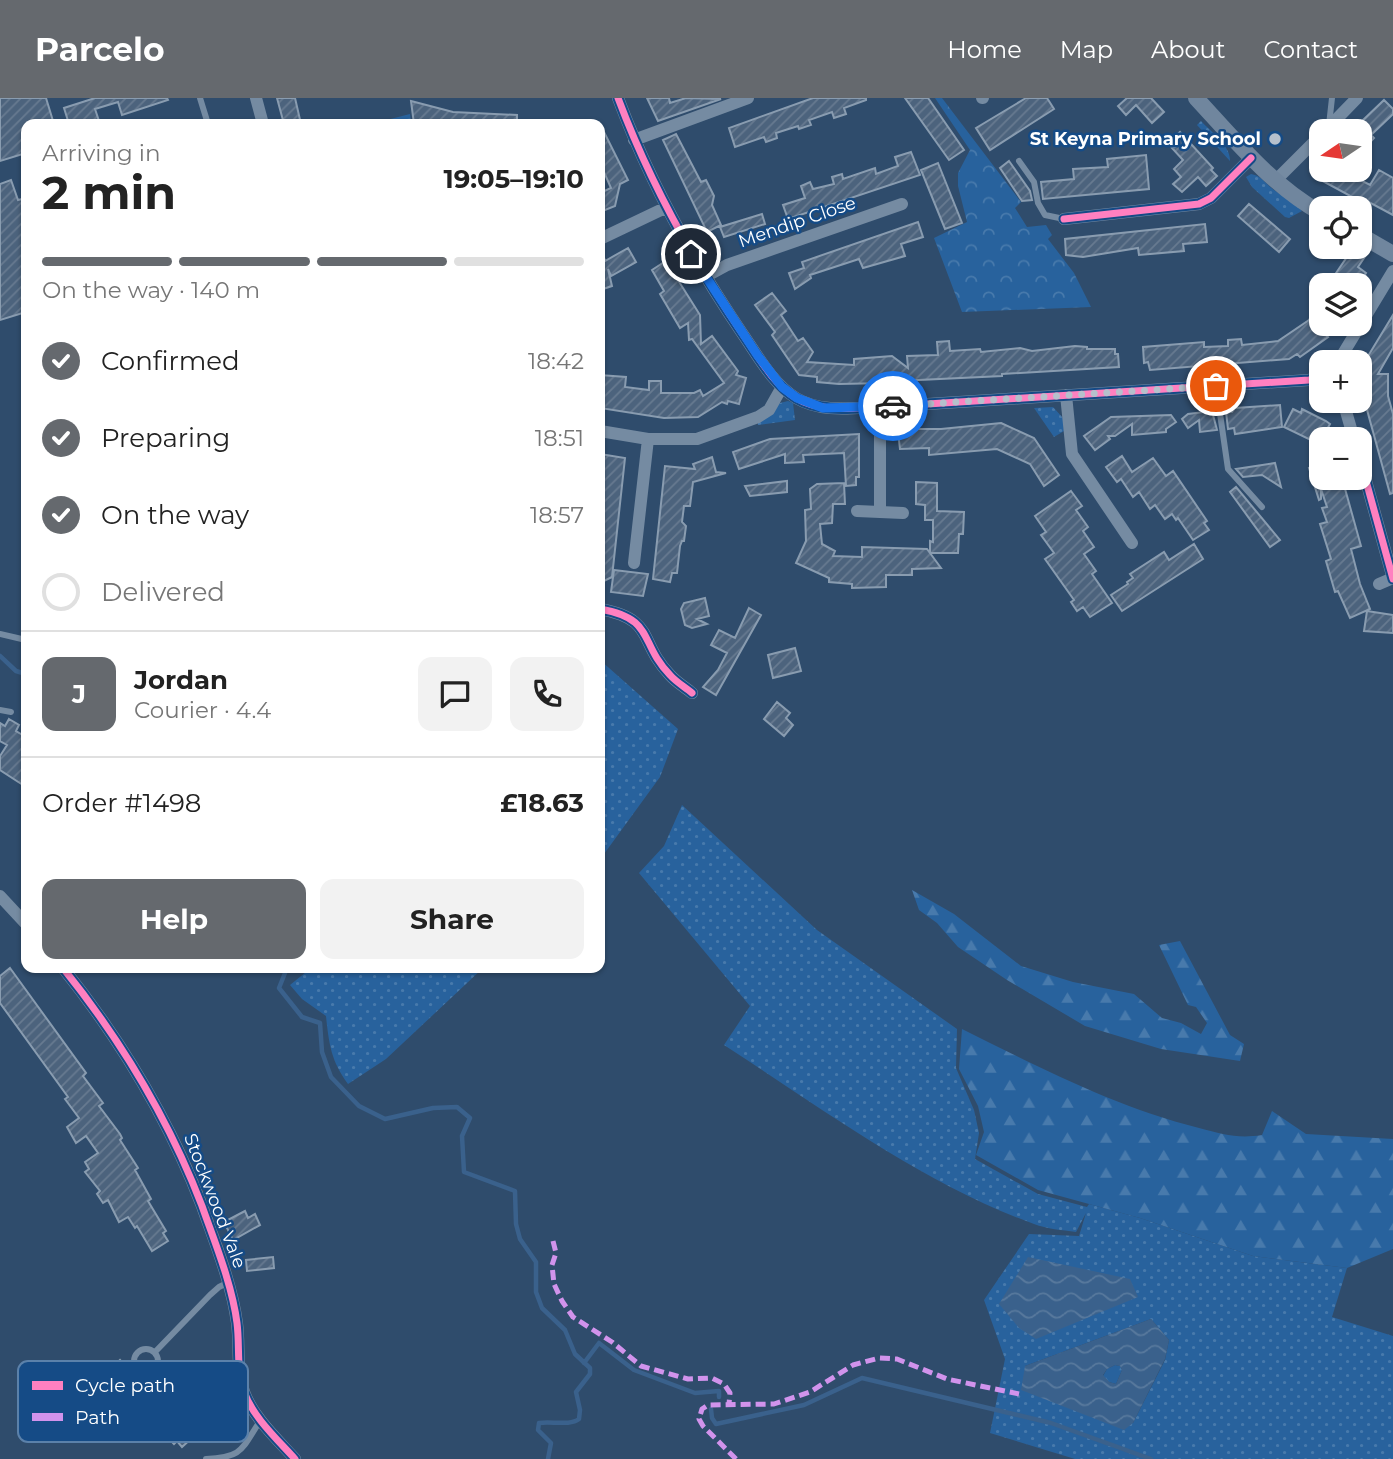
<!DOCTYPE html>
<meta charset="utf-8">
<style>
:root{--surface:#fff;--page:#f2f2f2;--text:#222;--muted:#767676;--line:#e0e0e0;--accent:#65696e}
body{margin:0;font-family:Montserrat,sans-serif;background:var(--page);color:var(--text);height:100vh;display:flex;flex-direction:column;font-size:26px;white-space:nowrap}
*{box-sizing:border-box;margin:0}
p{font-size:23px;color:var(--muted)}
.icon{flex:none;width:38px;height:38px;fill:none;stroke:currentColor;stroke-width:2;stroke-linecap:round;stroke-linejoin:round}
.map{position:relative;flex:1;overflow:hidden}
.details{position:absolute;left:21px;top:21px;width:584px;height:854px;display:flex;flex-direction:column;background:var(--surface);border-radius:14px;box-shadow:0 2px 5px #0004}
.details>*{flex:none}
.needle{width:46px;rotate:257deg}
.tools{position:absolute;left:1309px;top:21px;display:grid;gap:14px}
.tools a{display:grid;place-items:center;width:63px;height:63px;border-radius:14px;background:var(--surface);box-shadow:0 2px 5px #0004;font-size:35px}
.pin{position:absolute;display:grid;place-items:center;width:60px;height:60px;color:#fff;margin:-30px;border:4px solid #fff;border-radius:50%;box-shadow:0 2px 7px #0007}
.courier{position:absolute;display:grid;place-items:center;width:70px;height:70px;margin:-35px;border:5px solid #1a73e8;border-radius:50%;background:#fff;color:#222;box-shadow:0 2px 9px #0007}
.headline em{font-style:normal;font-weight:700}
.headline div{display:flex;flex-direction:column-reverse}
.headline{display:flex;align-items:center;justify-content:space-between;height:119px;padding:0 21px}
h1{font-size:46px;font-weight:700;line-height:52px}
.bar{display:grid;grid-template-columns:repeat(4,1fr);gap:10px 7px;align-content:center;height:84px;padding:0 21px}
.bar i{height:9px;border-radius:5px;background:var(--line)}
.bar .current{background:var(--accent)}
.bar p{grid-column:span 4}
.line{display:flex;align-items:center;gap:18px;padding:0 21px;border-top:2px solid var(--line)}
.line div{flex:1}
.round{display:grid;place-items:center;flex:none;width:74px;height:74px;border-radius:14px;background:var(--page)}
ol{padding:0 21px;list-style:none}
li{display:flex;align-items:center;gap:21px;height:77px}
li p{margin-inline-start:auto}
li .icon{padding:7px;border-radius:50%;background:var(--accent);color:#fff;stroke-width:4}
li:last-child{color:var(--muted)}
li i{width:38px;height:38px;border:4px solid var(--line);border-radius:50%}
.action{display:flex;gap:14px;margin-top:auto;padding:14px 21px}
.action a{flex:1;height:80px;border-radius:14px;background:var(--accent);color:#fff;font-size:28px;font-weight:700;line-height:80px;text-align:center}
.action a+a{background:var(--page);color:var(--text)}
header{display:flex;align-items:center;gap:42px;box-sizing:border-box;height:98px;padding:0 35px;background:var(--accent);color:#fff}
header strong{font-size:33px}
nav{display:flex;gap:38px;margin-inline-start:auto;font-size:24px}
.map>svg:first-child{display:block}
.grass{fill:url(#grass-dots);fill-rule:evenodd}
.forest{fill:url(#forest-firs)}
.park{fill:url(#park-crowns)}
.water{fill:url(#water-waves);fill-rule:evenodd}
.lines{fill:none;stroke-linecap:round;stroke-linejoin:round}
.stream{stroke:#3a618c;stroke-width:4.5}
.building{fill:url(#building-hatch);stroke:#899cb0;stroke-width:2}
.lane{stroke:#758ba2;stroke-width:6}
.street{stroke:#758ba2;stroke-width:12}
.secondary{stroke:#70869e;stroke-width:16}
.quiet{stroke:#d193ec;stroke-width:5;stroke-dasharray:10 5;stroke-linecap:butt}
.cycleway-casing{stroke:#154b86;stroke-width:11}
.cycleway{stroke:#ff80c0;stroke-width:7}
.done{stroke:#b6c0cc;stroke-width:7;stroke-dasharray:0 12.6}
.route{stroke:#1a73e8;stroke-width:9}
.poi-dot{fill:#b6c0cc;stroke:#154b86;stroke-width:2.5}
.labels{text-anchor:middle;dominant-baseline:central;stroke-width:5;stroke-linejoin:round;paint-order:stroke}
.poi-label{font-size:18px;font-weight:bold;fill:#fff;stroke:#154b86;text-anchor:end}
.street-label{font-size:18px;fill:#fff;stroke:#154b86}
.key{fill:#154b86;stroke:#5b81aa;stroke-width:2}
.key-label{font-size:19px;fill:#fff}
</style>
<header>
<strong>Parcelo</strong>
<nav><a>Home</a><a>Map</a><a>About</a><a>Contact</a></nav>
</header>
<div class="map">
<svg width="1393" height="1361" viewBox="0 0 1393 1361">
<defs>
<pattern id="grass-dots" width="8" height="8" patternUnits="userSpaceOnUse" patternTransform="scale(1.75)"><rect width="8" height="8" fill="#28629d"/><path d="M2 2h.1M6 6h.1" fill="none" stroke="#487aac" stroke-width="1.8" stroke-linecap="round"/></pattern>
<pattern id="forest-firs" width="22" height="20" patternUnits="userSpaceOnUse" patternTransform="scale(1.75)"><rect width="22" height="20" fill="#28629d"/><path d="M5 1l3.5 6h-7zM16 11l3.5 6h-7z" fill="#487aac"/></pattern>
<pattern id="park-crowns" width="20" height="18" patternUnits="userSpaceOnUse" patternTransform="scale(1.75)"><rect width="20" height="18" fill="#28629d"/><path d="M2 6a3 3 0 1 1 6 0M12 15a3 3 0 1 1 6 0" fill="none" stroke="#487aac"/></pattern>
<pattern id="water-waves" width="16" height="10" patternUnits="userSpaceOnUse" patternTransform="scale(1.75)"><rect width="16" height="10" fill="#3a618c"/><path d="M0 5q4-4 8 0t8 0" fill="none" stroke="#58799d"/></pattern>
<pattern id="building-hatch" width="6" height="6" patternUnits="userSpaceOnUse" patternTransform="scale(1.75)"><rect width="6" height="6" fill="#4c637d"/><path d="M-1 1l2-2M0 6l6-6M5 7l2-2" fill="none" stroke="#677a90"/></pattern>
</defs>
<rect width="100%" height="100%" fill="#2f4c6c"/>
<path class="grass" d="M1201,23C1211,34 1231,48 1230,63L1197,27Z
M1251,76C1263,78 1265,86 1274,92C1284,99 1293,104 1302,113L1289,120L1285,119L1252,89L1246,79Z
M788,303L793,305L795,322L758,327V324L780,305Z
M1053,309L1063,320L1064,333L1054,339L1034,310Z
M600,562L678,631L660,679L604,756L600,753Z
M682,707L817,832L957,931L956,970L974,1012L979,1035L975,1061L1038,1096L1087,1109L1089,1106L1140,1120L1253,1158L1347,1170L1332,1219L1393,1238V1361H1075L990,1335L1005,1261L984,1202L1029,1136L1079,1138L1086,1115L1076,1134C1062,1132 1047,1131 1034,1126C922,1085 823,1011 724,947L750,908L639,775L664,748ZM1151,1221L1169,1242L1165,1262L1133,1325L1025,1268Z
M311,870H483L386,961L348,986C331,963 329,946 326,918L302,901L290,887Z"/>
<path class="forest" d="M912,792L954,816L1021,868L1073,884L1134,896L1162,920L1181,925L1201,936L1207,925L1196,909L1188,907L1159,847L1180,843L1230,937L1244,946L1240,963L1161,951L1085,928L1007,882L958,849L937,825L919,812Z
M962,931C1039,969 1115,1009 1199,1030C1223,1036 1237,1041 1262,1037L1272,1013L1306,1036L1393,1041V1151L1347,1170L1253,1158L1140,1120L1038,1092L976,1057L984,1034L978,1008L959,971Z
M1115,1267L1120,1268L1122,1272L1116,1286L1109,1284L1103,1278L1107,1271Z"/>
<path class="park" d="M935,0H942L1021,104L1015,110L1027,129L1046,127L1052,137L1048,141L1074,175L1091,209L962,214L934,140L967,124L958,88V75L970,52Z
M410,16L411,26H371Z"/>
<path class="water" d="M1028,1159L1130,1181L1138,1199L1036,1241L1019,1230L999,1206Z
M1151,1221L1169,1242L1165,1261L1133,1325L1124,1332L1021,1292L1025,1268ZM1115,1267L1120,1268L1122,1272L1116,1286L1109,1284L1103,1277L1107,1271Z"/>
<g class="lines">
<path class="stream" d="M0,558L16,573L26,576
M287,870L279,890L302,919L320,925L322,954L331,979L359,1008L385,1021L433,1010L457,1009L470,1020L462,1038L464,1074L515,1093L516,1126L520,1141L536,1164V1194L542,1210L565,1232L575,1256L590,1270V1276L576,1294L580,1312L579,1321C570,1328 551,1323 539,1325L538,1332L551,1345L548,1361
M584,1265L599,1245L634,1272L695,1295L719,1293V1299
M711,1311L712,1320L716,1326L804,1307L862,1280L1051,1325L1151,1361"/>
</g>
<path class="building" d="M0,0H46L53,23L47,24L48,26H26V55L0,63Z
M95,0H167L168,2L122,17L118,4L95,11L100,26H69L64,10Z
M277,0H295L301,26H284Z
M647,0H669L670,5L686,0L721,1L658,23Z
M813,0H866V2L844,10L846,16L834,20L832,14L809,22L811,27L799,31L798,28L776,35L777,40L766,44L764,39L735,49L729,30Z
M905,0H928L964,52L949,62Z
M1026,0H1047L1054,11L990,52L976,30Z
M1127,0H1151L1164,14L1152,25L1136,7L1126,17L1118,8Z
M1384,2L1393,11V16L1371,37L1374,40L1360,55V25Z
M411,3L453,14L517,17V26H414Z
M600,26L628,82L620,86L615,108L600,114V95L611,90L600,65Z
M1180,34L1213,70L1211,72L1217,78L1206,88L1198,79L1182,94L1173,86L1181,79L1174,71L1183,62L1172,50L1175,49L1170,43Z
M676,36L701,84L706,82L714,98L712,107L721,127L707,134L663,42Z
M911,54L920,77L788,121L783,107L805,100L801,88L810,84L813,91L834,86L832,79L842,76L843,81L875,70L876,76L898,68L895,59Z
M1146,57L1149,91L1043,101L1041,84L1074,81L1073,71L1108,69L1107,61Z
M1009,63L1030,93L1032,102L1022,103L1000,70Z
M938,65L962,125L945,131L921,72Z
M1324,72H1341L1370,87L1379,72L1393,80V117L1367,103L1365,106L1319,81Z
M11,82L18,102L26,100V214L0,222V86Z
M1249,106L1290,141L1279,154L1238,118Z
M762,116L765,126L724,139L720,129Z
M918,124L923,139L901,146L905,158L863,170L859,161L810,177L811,180L795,191L789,175L804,170L802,164Z
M1205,126L1207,144L1183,146L1184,153L1139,157L1138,150L1083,159L1066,157L1065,141Z
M628,150L636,164L611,178L608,171L612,188L600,192V157L603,156L605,163Z
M1353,150L1366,157L1358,169L1366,175L1358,187H1328Z
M666,163L700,217L701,246L712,238L738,273L736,277L746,280L739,306L728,303L727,306L722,304L698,319L664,320L600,310V277L626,279L625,289L649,292V283H661V295H694L700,292L703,298L724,285L692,241L689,242L688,225L680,230L660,196L664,193L652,172Z
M772,195L786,213L781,217L798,243L803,240L813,254L807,264L854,267V261L892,258L908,270L907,258L938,257L937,244L949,243L950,253L980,251L981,254L1020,250L1032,253L1075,248L1087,249V251H1115V256H1118L1119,269L1002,276V278L898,283V285H887L839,286L817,284V279L799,277L772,237L775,234L755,207Z
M1321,203V226H1334L1327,238L1328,239L1300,259L1297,256L1289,261L1150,272L1148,264L1144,265L1143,249L1204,244V249L1228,248V242L1241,241L1242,247L1278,243L1309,222Z
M1393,217V250L1378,276H1388V298L1393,316V395L1390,396L1366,308V300H1363V280L1365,263Z
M1280,307L1282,329L1235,336L1234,330L1228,331L1226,314H1232L1235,310Z
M1293,311L1301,315L1302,311L1326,323L1330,326L1325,335L1330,341H1321V347L1284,329Z
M1212,313L1217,332L1200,334L1199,322L1188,330L1182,321L1188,316Z
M1171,317L1176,324L1166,331V334L1132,337V326L1115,338H1108L1110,341L1095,352L1084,338L1111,319Z
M1001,325L1034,340L1059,377L1044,388L1030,366L997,351L929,357V350L900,351L898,334L910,333V331H941Z
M859,336V379H856V387L846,388L844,355L803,357L804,364L785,365V356L739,371L733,354L770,341Z
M600,356L625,360L612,479L600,485V399L604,371L600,370Z
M1122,358L1132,374L1153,360L1166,378L1173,373L1207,423L1204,425L1209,432L1193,442L1178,420L1176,422L1172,416L1165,421L1155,407L1150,411L1139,394L1133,399L1121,381L1117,384L1106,369Z
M712,359L716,374L726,375L693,384L690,408H684L682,424L686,428L684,443H682L680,448L677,475H672L670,484L653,481L665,368L695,371L693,366Z
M1275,365L1281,389L1262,377L1243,379L1236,371Z
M1321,366V380H1342L1361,448L1351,451L1360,486L1370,511L1350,520L1338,493L1335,494L1326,463L1331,461L1320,426L1327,424L1322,410L1327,409L1321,391V401L1319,402L1309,370Z
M787,383V394L750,398L745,388Z
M916,384L937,385V413L964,414L963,436H959L958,455H930V443L933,444V422H925V407L916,406Z
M844,385L845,406H833L832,425L820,426L822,446L835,453L833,458L862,459V449L927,451L941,470L912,471V477H886V489L852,490V486L829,484V480L796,465L806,443L805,412L811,411L810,391L817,386Z
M1236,389L1280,442L1270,449L1230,394Z
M1071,393L1082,408L1076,412L1088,429L1083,433L1094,449L1084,456L1096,473L1092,476L1112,505L1090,519L1083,509L1077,513L1071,504L1074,502L1045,461L1054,455L1041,437L1046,434L1035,418Z
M1194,446L1203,461L1122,513L1111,497L1128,486L1127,484L1133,480L1130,476L1164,454L1169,462Z
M614,472L648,476L643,498L611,494Z
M705,500L709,518L697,521L707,526L692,530L685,527L681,511L684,505Z
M749,510L761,517L716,597L703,589L718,572L727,555L711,547L719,532L735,540Z
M1367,513L1393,517V535L1364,533Z
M795,550L801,573L773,580L768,557Z
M777,604L790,615L786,620L793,627L784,638L764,621Z
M9,621L19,627L16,633L26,639V689L0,672V658L7,647L0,643V625L5,628Z
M10,870L86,975L83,978L103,1005L99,1008L120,1036L122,1040L120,1042L138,1070L135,1072L151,1101L148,1103L166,1133L163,1135L168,1143L152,1153L137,1128L135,1130L128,1119L119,1124L108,1102L103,1105L97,1096L100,1093L85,1074L89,1071L85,1064L98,1055L86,1038L76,1045L67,1029L79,1020L65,1001L68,999L0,905V878Z
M245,1113L248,1120L255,1116L260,1127L233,1142L224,1124Z
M273,1159L274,1170L247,1173L246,1162Z
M120,1262L129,1272L125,1276L152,1304L140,1315L146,1322L138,1329L111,1301L118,1294L103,1278Z
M174,1313L189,1329L187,1333L193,1339L182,1349L177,1343L174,1346L158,1329Z"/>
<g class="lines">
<path class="lane" d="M200,0L208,26
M1329,27L1332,0
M1019,63L1034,84L1038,105L1045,117L1064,121
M1216,288L1228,371L1262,409
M0,536L26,542
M0,612L11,614
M134 1263a12 12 0 1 1 24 0a12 12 0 1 1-24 0Z
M155,1254L210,1197L219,1189L227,1185
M206,1361C243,1359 241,1352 260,1323"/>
<path class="street" d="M256,0L263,26
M618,0C650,85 692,161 742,235C758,258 772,285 796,300C821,315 852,310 880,309L1309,282L1321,278
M982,0H983
M1325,33L1357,0
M634,42L748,0
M1277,81L1321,37
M1064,121L1199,106L1211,100L1251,60
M600,141L665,110
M705,179L727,167L902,106
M1338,264L1393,173
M1066,297L1072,356L1132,445
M1343,303L1354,341
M880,309V414
M600,333L648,341H697L758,319L769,312L782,289
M1360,361L1393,481
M857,413L903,415
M634,465L648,341
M1379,486L1393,480
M600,511C656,521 638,544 670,577C676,584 685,589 692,595
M0,798L26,826
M63,870C120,941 169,1022 202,1108C215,1145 232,1186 237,1225C240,1248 236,1271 244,1294C253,1319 277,1341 295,1361"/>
<path class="secondary" d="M1196,0C1234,41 1272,88 1321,115
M1360,137L1393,156"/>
<path class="quiet" d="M553,1143L556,1155L552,1167L554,1186L562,1203L573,1219L612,1244L641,1268L688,1281L712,1280L724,1286L730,1295L729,1306
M736,1361L703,1328L699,1321L702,1311L708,1307L774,1306L810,1294L853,1267L879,1260L897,1261L947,1281L1019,1296"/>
<g class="cycleway-casing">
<path id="cycleway" d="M618,0C650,85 692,161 742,235C758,258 772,285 796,300C821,315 852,310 880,309L1309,282L1321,278
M1064,121L1199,106L1211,100L1251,60
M1360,361L1393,481
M600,511C656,521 638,544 670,577C676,584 685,589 692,595
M63,870C120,941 169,1022 202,1108C215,1145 232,1186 237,1225C240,1248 236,1271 244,1294C253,1319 277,1341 295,1361"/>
</g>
<use href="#cycleway" class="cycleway"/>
</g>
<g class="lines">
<path class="done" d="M893,308L1216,288"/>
<path class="route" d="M691,156L758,258L782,289L797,300L823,310L893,308"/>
</g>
<circle class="poi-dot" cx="1275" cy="41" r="7"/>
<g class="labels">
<g class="poi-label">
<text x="1261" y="41">St Keyna Primary School</text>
</g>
<g class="street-label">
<text transform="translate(797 124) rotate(-19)">Mendip Close</text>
<text transform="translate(215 1103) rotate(69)">Stockwood Vale</text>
</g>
</g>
<rect x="18" y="1263" width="230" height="81" rx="10" class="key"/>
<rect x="32" y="1283" width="31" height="9" fill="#ff80c0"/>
<rect x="32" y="1315" width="31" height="8" fill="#d193ec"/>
<g class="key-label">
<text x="75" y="1294">Cycle path</text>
<text x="75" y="1326">Path</text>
</g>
</svg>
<div class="tools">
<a><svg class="needle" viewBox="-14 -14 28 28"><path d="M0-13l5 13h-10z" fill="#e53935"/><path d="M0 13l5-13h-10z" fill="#767676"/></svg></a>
<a><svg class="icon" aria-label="locate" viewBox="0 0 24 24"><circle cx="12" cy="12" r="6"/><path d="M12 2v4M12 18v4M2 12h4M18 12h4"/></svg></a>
<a><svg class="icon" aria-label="layers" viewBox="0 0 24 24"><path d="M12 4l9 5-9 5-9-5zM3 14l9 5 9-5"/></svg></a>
<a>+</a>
<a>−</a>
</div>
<div class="pin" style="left:1216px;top:288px;background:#ea580c"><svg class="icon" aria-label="bag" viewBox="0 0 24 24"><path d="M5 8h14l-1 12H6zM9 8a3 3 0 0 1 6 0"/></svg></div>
<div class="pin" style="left:691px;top:156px;background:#1f2937"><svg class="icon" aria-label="home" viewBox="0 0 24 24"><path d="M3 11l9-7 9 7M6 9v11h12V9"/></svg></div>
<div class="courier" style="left:893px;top:308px"><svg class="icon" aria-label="car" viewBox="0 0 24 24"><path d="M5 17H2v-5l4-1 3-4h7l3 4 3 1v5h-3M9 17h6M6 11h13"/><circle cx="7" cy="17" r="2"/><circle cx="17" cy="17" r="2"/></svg></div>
<section class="details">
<div class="headline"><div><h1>2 min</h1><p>Arriving in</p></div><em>19:05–19:10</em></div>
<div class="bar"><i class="current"></i><i class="current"></i><i class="current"></i><i></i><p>On the way · 140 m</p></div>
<ol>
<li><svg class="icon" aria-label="check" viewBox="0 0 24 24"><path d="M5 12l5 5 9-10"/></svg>Confirmed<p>18:42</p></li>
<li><svg class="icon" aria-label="check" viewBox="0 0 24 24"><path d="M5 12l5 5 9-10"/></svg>Preparing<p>18:51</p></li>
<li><svg class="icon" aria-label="check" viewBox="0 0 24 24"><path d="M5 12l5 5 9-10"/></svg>On the way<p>18:57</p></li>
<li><i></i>Delivered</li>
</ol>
<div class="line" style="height:126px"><b class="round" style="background:var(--accent);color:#fff">J</b><div><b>Jordan</b><p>Courier · 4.4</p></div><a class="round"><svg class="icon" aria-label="chat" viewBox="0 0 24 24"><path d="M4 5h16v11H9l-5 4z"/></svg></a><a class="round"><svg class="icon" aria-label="phone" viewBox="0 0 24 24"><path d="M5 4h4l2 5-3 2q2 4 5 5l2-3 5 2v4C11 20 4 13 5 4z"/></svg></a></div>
<div class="line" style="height:91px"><div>Order #1498</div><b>£18.63</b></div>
<div class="action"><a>Help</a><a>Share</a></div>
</section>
</div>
